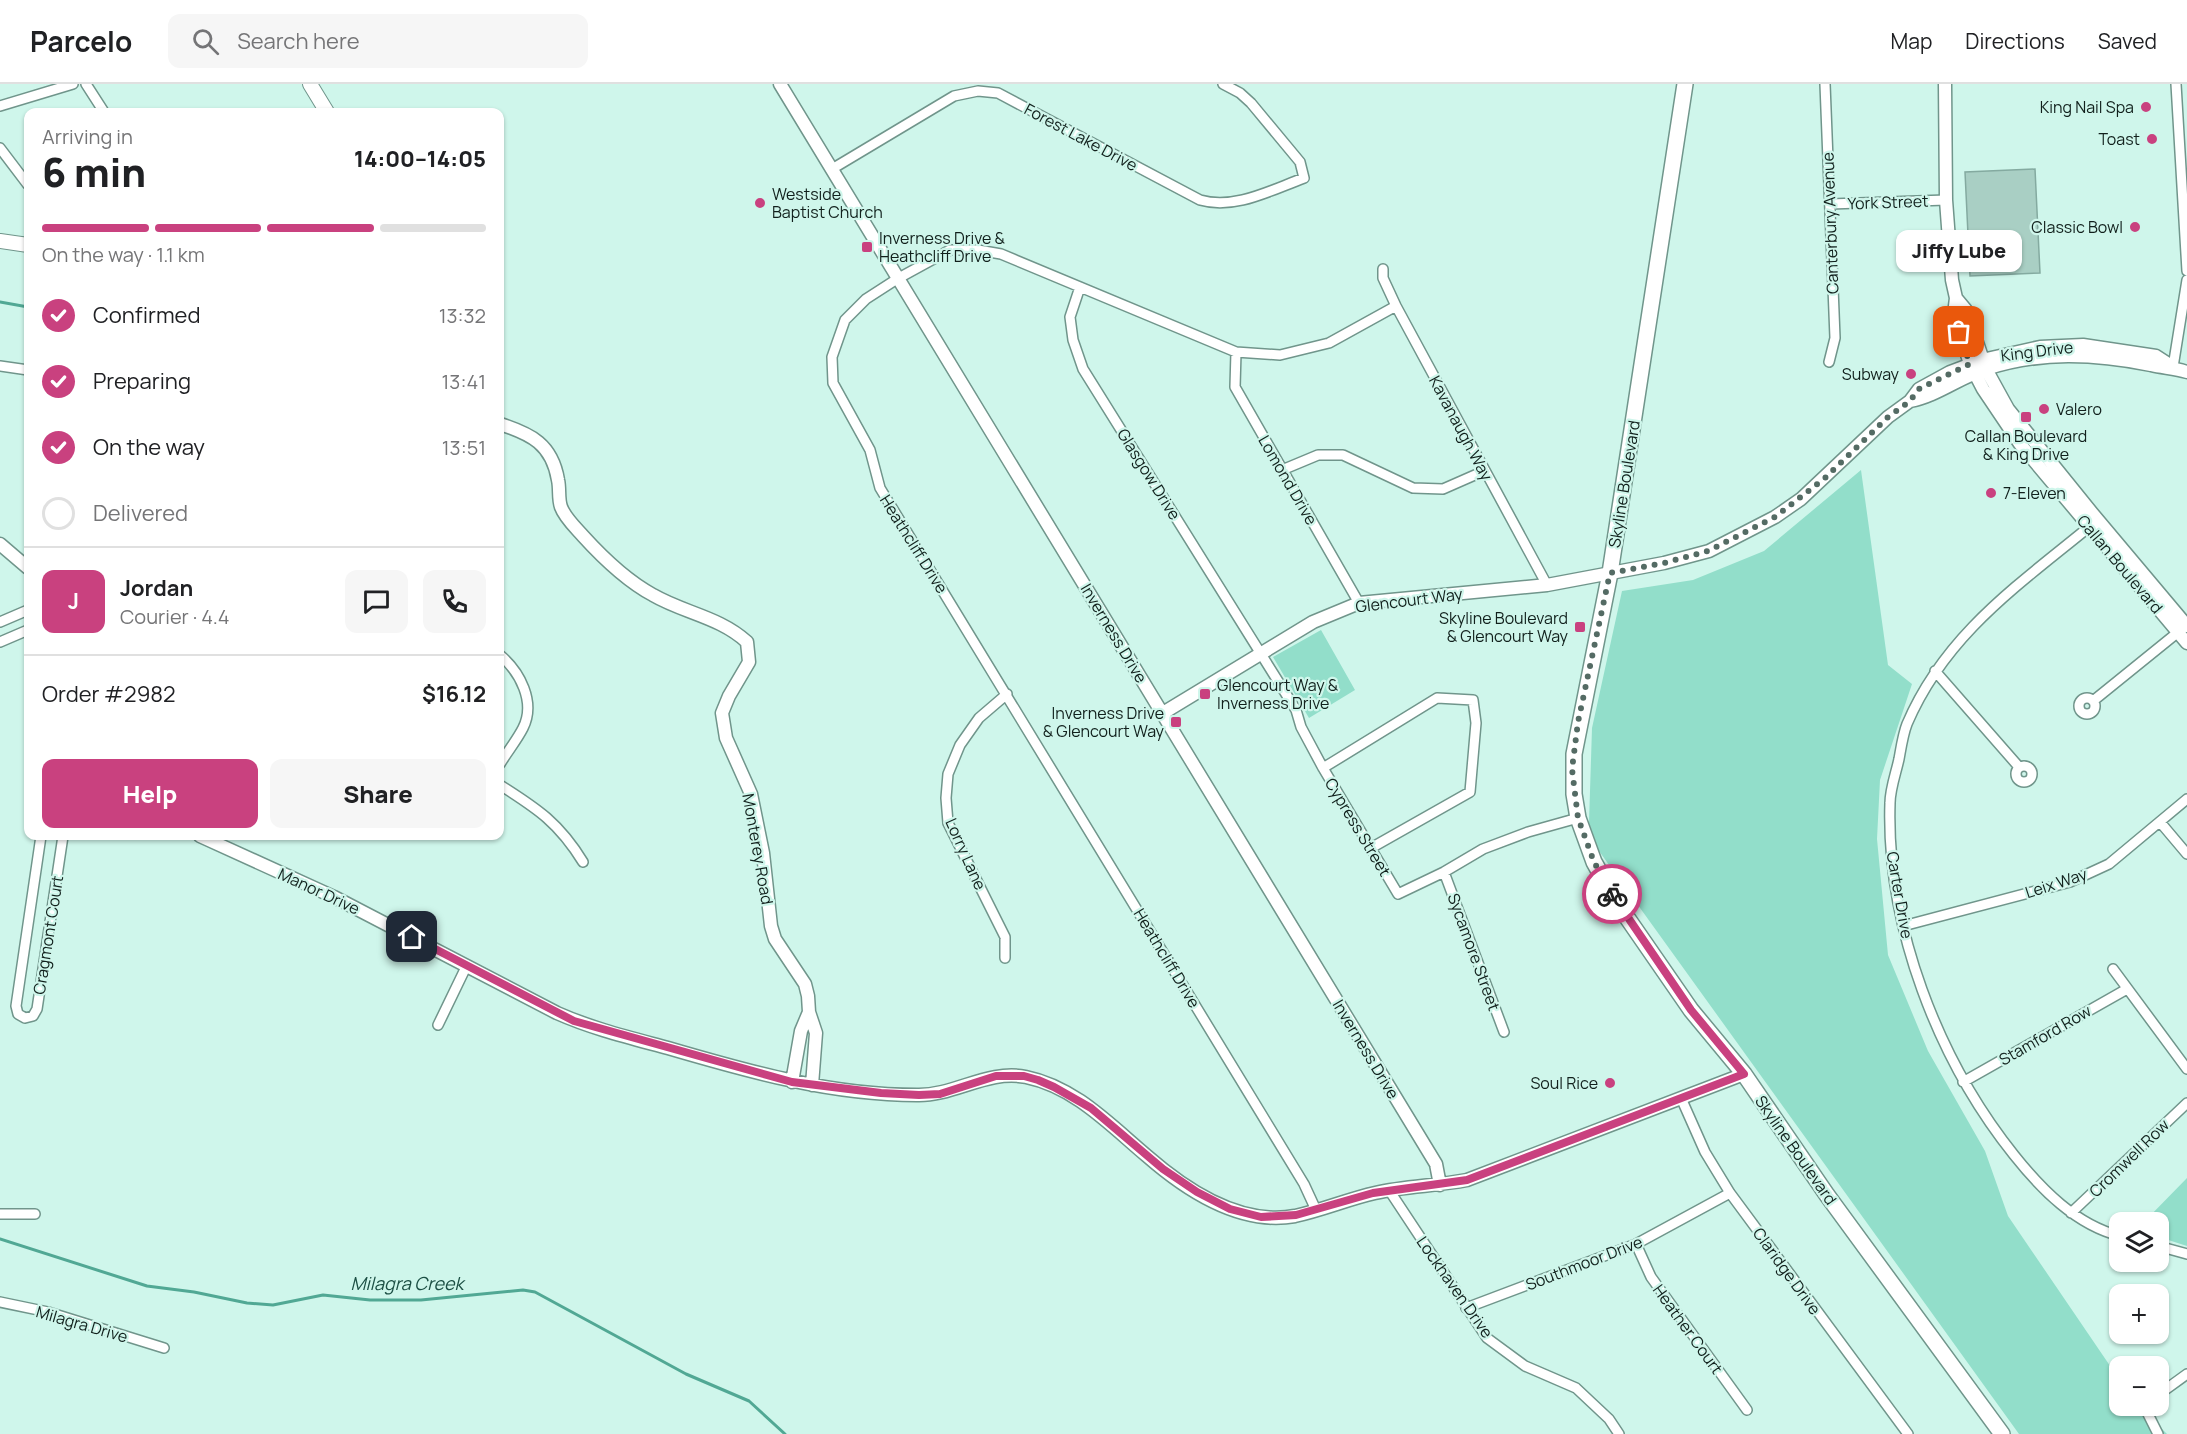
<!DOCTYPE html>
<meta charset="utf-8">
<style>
:root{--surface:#fff;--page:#f6f6f6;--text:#202124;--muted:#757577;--line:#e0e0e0;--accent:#c9417f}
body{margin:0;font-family:Manrope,sans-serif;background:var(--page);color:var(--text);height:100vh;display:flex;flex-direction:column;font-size:22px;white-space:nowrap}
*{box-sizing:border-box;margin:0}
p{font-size:20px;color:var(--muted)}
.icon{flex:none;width:33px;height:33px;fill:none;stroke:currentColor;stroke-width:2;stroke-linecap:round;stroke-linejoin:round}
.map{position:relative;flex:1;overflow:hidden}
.panel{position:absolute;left:24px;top:24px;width:480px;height:732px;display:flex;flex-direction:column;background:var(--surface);border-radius:12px;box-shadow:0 2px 4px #0004}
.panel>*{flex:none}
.fabs{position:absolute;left:2109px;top:1128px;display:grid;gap:12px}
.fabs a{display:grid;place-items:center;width:60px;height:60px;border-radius:12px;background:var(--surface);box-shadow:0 2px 4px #0004;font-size:30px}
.pin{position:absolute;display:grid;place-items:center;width:51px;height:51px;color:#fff;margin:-26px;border-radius:12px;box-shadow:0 3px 9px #0006}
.courier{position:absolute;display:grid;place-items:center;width:60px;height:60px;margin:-30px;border:4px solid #c9417f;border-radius:50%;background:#fff;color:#222;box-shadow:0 2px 8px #0007}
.bubble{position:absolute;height:42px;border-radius:12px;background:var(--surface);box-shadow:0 2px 4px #0004;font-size:20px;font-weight:800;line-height:42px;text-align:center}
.headline em{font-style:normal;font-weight:800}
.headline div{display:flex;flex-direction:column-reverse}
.headline{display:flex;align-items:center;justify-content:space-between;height:102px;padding:0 18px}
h1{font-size:39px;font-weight:800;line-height:45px}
.bar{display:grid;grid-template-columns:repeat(4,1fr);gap:9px 6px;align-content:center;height:72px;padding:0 18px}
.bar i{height:8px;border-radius:4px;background:var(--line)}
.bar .current{background:var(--accent)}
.bar p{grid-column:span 4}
.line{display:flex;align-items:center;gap:15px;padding:0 18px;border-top:2px solid var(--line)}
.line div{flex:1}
.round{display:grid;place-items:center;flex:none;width:63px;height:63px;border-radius:12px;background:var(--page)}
ol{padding:0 18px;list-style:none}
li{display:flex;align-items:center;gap:18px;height:66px}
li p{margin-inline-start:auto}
li .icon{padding:6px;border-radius:50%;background:var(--accent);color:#fff;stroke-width:4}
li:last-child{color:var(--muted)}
li i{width:33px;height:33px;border:3px solid var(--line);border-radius:50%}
.primary-button{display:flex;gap:12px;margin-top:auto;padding:12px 18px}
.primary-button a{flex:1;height:69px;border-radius:12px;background:var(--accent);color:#fff;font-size:24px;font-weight:800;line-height:69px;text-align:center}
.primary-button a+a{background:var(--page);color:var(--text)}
header{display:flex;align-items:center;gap:36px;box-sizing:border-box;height:84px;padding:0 30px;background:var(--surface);border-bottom:2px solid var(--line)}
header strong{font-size:28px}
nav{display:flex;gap:33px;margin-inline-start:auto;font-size:21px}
.search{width:420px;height:54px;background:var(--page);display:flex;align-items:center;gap:15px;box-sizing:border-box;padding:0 21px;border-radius:12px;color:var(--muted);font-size:22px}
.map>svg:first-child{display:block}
.green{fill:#92deca}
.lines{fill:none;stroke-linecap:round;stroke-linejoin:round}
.stream{stroke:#51a894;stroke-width:3}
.building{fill:#a9cfc4;stroke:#84aaa0;stroke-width:1.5}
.minor-casing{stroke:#70958b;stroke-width:12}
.tertiary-casing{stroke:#70958b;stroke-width:15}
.secondary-casing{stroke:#70958b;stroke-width:16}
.primary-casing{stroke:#70958b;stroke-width:18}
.minor{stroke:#fff;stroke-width:9}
.tertiary{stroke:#fff;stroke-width:12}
.secondary{stroke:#fff;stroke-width:14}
.primary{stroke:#fff;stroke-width:15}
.done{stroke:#546b64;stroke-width:6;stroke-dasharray:0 10.8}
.route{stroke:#c9417f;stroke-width:8}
.poi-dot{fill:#c9417f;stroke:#cff6eb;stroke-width:2}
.labels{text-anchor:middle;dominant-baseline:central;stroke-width:4.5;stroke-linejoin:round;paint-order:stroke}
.poi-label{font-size:16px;fill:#11201c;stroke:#cff6eb;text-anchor:end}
.street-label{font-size:16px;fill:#11201c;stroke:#cff6eb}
.water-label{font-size:18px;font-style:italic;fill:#1c4f44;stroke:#cff6eb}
</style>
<header>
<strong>Parcelo</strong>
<div class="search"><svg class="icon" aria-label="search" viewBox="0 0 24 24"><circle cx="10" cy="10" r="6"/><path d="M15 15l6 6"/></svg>Search here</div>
<nav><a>Map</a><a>Directions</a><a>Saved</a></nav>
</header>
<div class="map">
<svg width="2187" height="1350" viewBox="0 0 2187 1350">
<rect width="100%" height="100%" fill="#cff6eb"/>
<path class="green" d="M1861,386L1888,581L1912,600L1880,696L1877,755L1888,871L1928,967L1985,1067L2008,1132L2119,1295L2120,1322H2139L2167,1350H2019L1599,767L1589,739L1592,644L1622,507L1693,496L1764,467Z
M1321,546L1355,606L1309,634L1273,573Z
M2187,1094V1162L2159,1153L2158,1138H2144Z"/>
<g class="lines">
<path class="stream" d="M0,218L28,223
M0,1155L147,1202L194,1208L247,1219L273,1221L323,1211L370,1216H421L523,1206L535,1208L686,1290L749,1317L785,1350"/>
</g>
<path class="building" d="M2035,85L2040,189L1970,192L1965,88Z"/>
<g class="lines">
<g class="minor-casing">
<path id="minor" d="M86,0L104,28
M1825,0L1835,254L1829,278
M2176,0L2187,187
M0,22L73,0
M0,64L28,101
M832,85L954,12L978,7L998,9L1200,116C1235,126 1271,106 1304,94L1300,78L1251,19L1240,9L1223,0
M1830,120L1946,116
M1383,185V194L1396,222L1547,501
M1080,203L1070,233L1073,256L1083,285L1296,626L1301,643L1323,684L1398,810L1444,788L1483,765L1528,748L1578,734
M1236,268L1235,303L1359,519
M0,282L28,286
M2173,283L2187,196
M1282,386L1318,371H1343L1413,404L1443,405L1484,387
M2090,437L2089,443C2017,502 1945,551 1907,640C1903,650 1901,664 1899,675C1896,689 1890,705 1890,719C1886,842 1938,976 2014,1071C2041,1105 2076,1141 2120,1152
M0,538L28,526
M0,558L28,546
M500,571C520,588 536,618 523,644C517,656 507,668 500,680
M1935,587L2019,683
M2079 622a8 8 0 1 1 16 0a8 8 0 1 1-16 0Z
M2093,617L2182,545
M2016 690a8 8 0 1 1 16 0a8 8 0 1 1-16 0Z
M1323,684L1437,614L1473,616L1476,639L1470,708L1371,764
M500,701C538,725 559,739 583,778
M2160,738L2187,770
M41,752L16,922L18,930L25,934L33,932L37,925L63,752
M1444,788L1504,948
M1903,842L2070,798L2109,780L2187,715
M1005,874V853L948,739L946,714L948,690L960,661L979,634L1007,610
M2113,885L2187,985
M438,941L467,881
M1963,998L2127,905
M1681,1014L1705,1068L1730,1109L1908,1350
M1389,1106L1487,1254L1525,1282L1576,1304L1609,1335L1619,1350
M1316,1126L1304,1100L880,404L870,366L833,299L832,273L845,236L866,215L897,195L950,166H978L1001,170L1236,268L1280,271L1329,259L1396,222
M2071,1129L2187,1019
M0,1130H35
M1636,1160L1651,1193L1747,1326
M2158,1162L2187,1170
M0,1218L48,1228L164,1264
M1466,1224L1636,1160L1730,1109
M2158,1311L2187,1290
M2150,1322L2148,1330L2158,1350"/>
</g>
<g class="tertiary-casing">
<path id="tertiary" d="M780,0L1436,1080L1440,1101
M1945,0L1946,116L1952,196L1956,214L1954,230L1970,280L1983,305L2020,360L2187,559
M1956,214L1966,226L1986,285L2008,325L2092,429L2187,542
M1910,317C1937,312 1960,293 1986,285C2041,267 2095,270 2151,281C2163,284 2175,284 2187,288
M500,340C531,350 552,360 558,396C560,404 558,415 561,423C565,434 576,444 583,452C603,474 627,497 653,511C684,529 720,533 747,558L749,578L729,612L722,629L726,654L751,710L763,769L771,842L775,855L805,900L808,912L809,928L816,949L812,1001
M0,460L28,484
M1163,629L1313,538L1359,519L1547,501L1664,479L1709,467L1775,433L1801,415L1888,333L1910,317L1919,305L1950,288L1982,276L2040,263L2083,261L2156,272L2173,283
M200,752L334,813L557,929C593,945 631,954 668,964C750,988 831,1011 917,1011C954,1012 988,985 1026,993C1075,1003 1110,1041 1147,1072C1187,1107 1240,1142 1295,1132C1323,1126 1348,1115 1375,1109C1405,1102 1436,1102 1467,1096L1744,990
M792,998L801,947L809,928"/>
</g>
<g class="secondary-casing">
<path id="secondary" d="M310,0L327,28
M0,157L28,161"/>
</g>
<g class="primary-casing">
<path id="primary" d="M1685,0L1610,489L1574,670V710L1578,734L1594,778L1617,819L1691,926L1744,990L1827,1111L2002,1350"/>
</g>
<use href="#minor" class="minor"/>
<use href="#tertiary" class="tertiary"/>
<use href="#secondary" class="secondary"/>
<use href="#primary" class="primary"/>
</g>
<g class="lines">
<path class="done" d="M1612,810L1594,778L1578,734L1572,685L1578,638L1610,489L1664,479L1708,467L1775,433L1825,394L1888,333L1910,317L1919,305L1970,280L1959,248"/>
<path class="route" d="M412,853L574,937L792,998L881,1009L919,1011L940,1010L996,992H1024L1038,996L1054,1003L1091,1024L1163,1085L1197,1108L1230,1125L1261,1133L1296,1131L1373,1109L1467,1096L1744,990L1691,926L1612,810"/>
</g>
<g class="poi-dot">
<circle cx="2146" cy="23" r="6"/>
<circle cx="2152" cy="55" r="6"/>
<circle cx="760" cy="119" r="6"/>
<circle cx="2135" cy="143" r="6"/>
<rect x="861" y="157" width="12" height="12" rx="3"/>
<circle cx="1911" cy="290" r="6"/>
<circle cx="2044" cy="325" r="6"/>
<rect x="2020" y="327" width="12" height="12" rx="3"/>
<circle cx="1991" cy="409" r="6"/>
<rect x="1574" y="537" width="12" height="12" rx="3"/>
<rect x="1199" y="604" width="12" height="12" rx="3"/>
<rect x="1170" y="632" width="12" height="12" rx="3"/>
<circle cx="1610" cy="999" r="6"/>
</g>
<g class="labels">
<g class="poi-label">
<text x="2134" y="23">King Nail Spa</text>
<text x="2140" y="55">Toast</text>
<text x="772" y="110" text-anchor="start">Westside<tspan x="772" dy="18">Baptist Church</tspan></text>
<text x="2123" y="143">Classic Bowl</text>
<text x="879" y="154" text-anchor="start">Inverness Drive &amp;<tspan x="879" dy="18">Heathcliff Drive</tspan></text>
<text x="1899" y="290">Subway</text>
<text x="2056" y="325" text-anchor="start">Valero</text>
<text x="2026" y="352" text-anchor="middle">Callan Boulevard<tspan x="2026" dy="18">&amp; King Drive</tspan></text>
<text x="2003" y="409" text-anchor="start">7-Eleven</text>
<text x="1568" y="534">Skyline Boulevard<tspan x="1568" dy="18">&amp; Glencourt Way</tspan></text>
<text x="1217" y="601" text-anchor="start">Glencourt Way &amp;<tspan x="1217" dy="18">Inverness Drive</tspan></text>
<text x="1164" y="629">Inverness Drive<tspan x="1164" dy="18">&amp; Glencourt Way</tspan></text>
<text x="1598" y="999">Soul Rice</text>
</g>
<g class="street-label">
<text transform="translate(1081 53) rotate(28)">Forest Lake Drive</text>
<text transform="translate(1888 118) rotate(-2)">York Street</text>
<text transform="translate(1830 139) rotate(-92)">Canterbury Avenue</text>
<text transform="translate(2037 267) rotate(-7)">King Drive</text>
<text transform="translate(1461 344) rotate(62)">Kavanaugh Way</text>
<text transform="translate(1149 390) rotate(58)">Glasgow Drive</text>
<text transform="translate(1288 396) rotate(60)">Lomond Drive</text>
<text transform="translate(1624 400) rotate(-81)">Skyline Boulevard</text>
<text transform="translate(914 460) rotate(58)">Heathcliff Drive</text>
<text transform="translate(2120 480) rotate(50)">Callan Boulevard</text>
<text transform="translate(1409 516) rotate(-7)">Glencourt Way</text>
<text transform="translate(1114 549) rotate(59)">Inverness Drive</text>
<text transform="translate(1358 743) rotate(59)">Cypress Street</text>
<text transform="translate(758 765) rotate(80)">Monterey Road</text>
<text transform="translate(966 770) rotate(66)">Lorry Lane</text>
<text transform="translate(2056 799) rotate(-18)">Leix Way</text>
<text transform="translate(319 807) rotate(25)">Manor Drive</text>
<text transform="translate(1900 811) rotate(80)">Carter Drive</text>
<text transform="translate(48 851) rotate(-81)">Cragmont Court</text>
<text transform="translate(1474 868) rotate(70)">Sycamore Street</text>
<text transform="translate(1167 874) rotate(59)">Heathcliff Drive</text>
<text transform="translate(2045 951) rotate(-30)">Stamford Row</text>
<text transform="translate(1366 965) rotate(59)">Inverness Drive</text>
<text transform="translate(1796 1066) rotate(55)">Skyline Boulevard</text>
<text transform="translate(2129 1074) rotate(-44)">Cromwell Row</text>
<text transform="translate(1584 1179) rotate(-21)">Southmoor Drive</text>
<text transform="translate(1787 1187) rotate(54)">Claridge Drive</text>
<text transform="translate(1455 1203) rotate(55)">Lockhaven Drive</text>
<text transform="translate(82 1240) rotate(16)">Milagra Drive</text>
<text transform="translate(1688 1245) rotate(54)">Heather Court</text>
</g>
<g class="water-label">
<text x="407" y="1199">Milagra Creek</text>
</g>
</g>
</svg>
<div class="fabs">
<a><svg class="icon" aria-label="layers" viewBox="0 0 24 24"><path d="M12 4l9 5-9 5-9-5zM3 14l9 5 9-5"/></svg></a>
<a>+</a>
<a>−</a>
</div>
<div class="pin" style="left:1959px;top:248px;background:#ea580c"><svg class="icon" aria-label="bag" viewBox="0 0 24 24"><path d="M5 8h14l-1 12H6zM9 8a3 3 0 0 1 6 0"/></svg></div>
<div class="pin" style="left:412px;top:853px;background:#1f2937"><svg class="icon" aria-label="home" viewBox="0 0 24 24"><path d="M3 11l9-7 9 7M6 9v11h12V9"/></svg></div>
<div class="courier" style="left:1612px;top:810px"><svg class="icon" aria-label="bike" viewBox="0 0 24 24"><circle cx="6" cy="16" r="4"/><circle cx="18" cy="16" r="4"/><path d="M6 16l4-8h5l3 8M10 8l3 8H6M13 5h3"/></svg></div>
<div class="bubble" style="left:1896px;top:146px;width:126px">Jiffy Lube</div>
<section class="panel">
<div class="headline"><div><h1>6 min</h1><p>Arriving in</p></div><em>14:00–14:05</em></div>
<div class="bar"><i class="current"></i><i class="current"></i><i class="current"></i><i></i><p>On the way · 1.1 km</p></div>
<ol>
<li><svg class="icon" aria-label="check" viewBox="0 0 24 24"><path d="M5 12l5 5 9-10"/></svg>Confirmed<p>13:32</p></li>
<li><svg class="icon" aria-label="check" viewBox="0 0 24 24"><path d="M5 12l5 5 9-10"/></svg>Preparing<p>13:41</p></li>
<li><svg class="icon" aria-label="check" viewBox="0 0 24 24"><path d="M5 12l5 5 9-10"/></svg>On the way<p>13:51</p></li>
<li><i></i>Delivered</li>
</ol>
<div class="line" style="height:108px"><b class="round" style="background:var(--accent);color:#fff">J</b><div><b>Jordan</b><p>Courier · 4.4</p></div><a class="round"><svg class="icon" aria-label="chat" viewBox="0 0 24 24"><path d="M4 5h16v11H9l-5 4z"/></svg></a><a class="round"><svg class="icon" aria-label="phone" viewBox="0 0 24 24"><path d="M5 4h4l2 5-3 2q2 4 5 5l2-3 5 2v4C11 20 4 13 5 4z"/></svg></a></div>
<div class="line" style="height:78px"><div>Order #2982</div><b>$16.12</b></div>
<div class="primary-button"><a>Help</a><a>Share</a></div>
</section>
</div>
